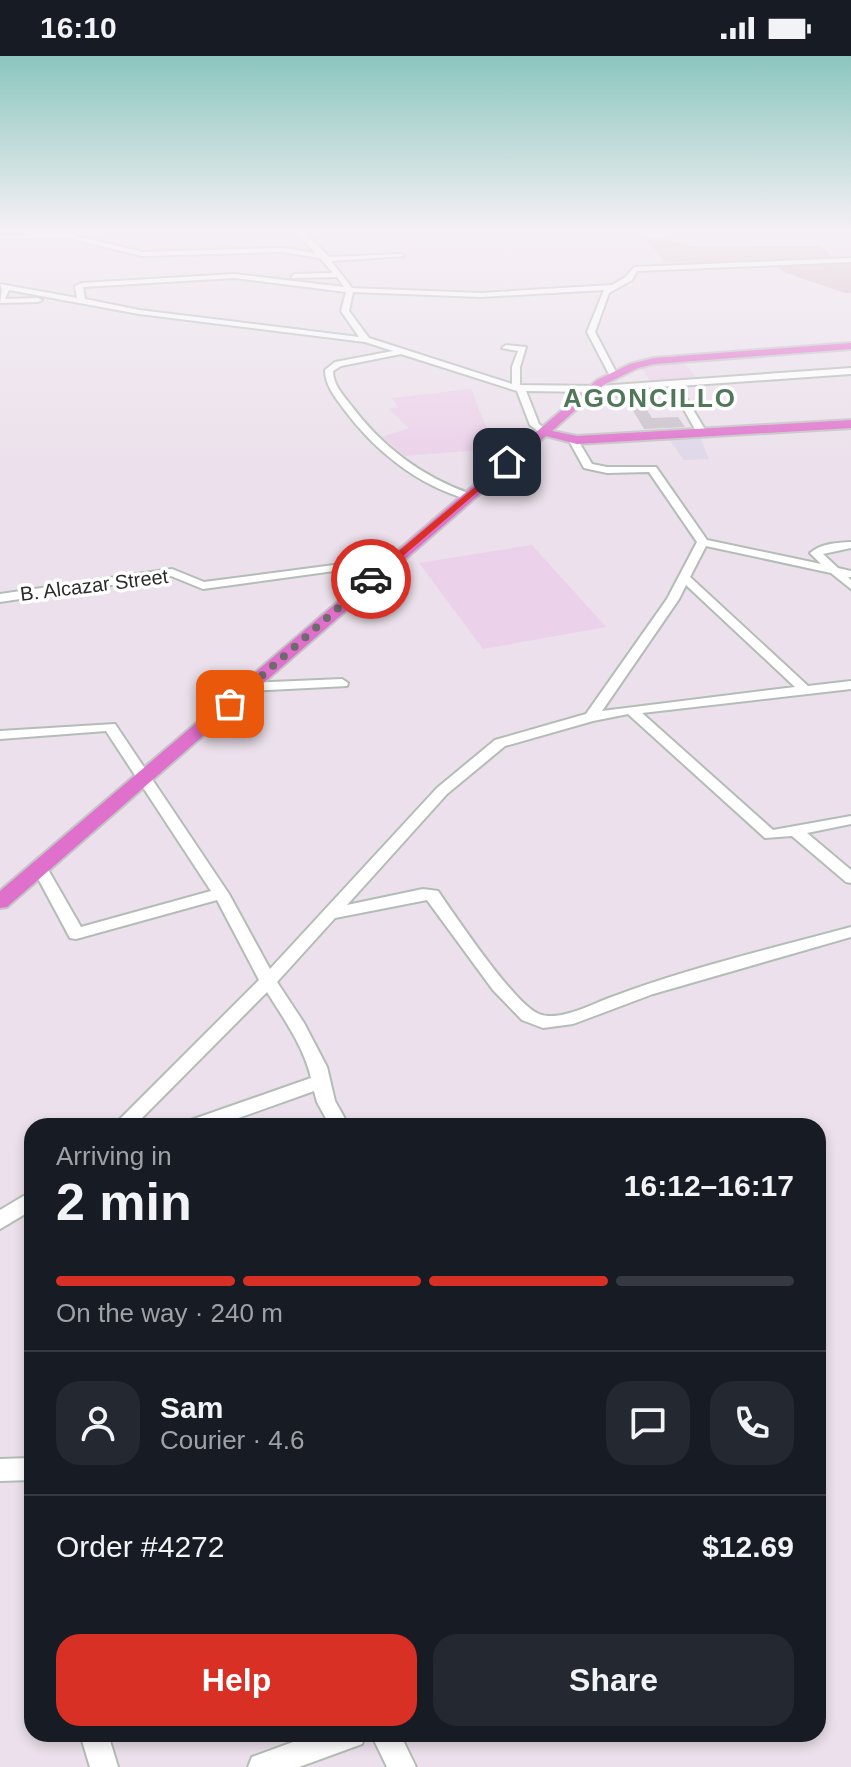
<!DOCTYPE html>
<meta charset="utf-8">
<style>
:root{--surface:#171b24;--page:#242831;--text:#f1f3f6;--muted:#9ea1a6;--line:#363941;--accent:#d93025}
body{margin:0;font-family:Arial,sans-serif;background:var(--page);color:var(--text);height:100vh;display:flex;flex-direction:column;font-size:30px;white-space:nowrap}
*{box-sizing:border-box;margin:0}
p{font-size:26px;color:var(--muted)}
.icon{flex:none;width:44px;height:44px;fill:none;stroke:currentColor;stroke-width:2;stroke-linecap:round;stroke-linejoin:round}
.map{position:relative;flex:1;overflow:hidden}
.sheet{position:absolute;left:24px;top:1062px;width:802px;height:624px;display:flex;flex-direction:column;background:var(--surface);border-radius:24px;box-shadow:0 4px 12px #0003}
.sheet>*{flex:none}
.pin{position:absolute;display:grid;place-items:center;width:68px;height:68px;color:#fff;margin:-34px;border-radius:16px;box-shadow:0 4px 12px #0006}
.courier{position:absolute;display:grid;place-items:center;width:80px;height:80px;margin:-40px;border:6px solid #d93025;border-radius:50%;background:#fff;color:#222;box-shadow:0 2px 10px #0007}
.overview em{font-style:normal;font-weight:700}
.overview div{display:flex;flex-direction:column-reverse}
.overview{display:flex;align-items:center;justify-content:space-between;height:136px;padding:0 32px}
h1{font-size:52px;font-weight:700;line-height:60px}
.bar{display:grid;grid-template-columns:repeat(4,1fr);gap:12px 8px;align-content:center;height:96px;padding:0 32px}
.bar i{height:10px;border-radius:6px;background:var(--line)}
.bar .selected{background:var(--accent)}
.bar p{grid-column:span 4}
.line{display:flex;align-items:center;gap:20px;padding:0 32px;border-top:2px solid var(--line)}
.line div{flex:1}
.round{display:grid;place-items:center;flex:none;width:84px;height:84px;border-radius:24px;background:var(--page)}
.primary-button{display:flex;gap:16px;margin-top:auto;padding:16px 32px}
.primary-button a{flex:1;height:92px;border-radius:24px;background:var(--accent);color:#fff;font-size:32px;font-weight:700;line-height:92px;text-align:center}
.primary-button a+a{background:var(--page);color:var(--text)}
.status{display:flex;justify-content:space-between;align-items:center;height:56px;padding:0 40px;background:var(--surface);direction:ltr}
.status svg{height:22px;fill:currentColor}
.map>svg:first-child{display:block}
.education{fill:#ebd1e9}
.medical{fill:#ded7e9}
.cemetery{fill:#d3b9bb}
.building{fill:#cac1ca}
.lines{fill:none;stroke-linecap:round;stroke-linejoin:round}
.minor-casing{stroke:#b3bdb5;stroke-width:4}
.major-casing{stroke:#c4c4c4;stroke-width:4}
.minor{fill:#fff;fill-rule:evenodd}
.major{fill:#df71cc;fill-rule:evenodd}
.route{fill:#d93025}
.done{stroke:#6e6a6e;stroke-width:8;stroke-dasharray:0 14.4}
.labels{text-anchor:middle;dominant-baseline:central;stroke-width:7;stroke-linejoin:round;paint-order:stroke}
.far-street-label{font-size:20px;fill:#2b2b2b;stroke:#fff}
.far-district-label{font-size:26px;font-weight:bold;letter-spacing:2px;fill:#51775a;stroke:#fff}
</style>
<div class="status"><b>16:10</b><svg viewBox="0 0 49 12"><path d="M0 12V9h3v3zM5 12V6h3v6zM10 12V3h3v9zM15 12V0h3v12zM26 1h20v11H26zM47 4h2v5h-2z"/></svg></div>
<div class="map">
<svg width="851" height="1711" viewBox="0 0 851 1711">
<rect width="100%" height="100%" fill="#ebe0eb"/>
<path class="education" d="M682,305L701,326L654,329L640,311Z
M471,333L489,378L503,384L481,394L405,400L382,381L409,372L389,353L398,351L392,342Z
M532,489L606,571L483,593L419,507Z"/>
<path class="medical" d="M699,379L709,403L684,404L668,382Z"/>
<path class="cemetery" d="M645,182L666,183L693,191L820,190L834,202L746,208L665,206Z
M851,205V237H845L786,217L776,210Z"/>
<path class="building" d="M636,336L652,362L678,361L685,371L644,373L631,351H621L613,337Z"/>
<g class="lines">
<g class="minor-casing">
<path id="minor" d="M297,176H304L329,201L401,198L405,200L331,205L352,232L481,237L612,229L626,221L634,211L851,202V206L637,215L632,224L609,237L595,276L617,318L613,321L609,318L587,276L604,234L481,241L353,236L349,255L369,282L512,328V311L518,295L502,292L506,289L526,291L520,311V329L599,330L851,312V318L679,330L707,377L702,380L697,377L671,330L592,336L526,335L539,368L548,376L543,379L530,369L517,335L401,298L341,310L333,315C333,328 342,338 350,348C381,390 422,421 471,438L472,440L467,443C417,429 374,394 343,352C335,341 325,329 325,314L335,306L393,295L365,286L139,258L9,234L5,243L38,242L42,244L38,246L0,247L2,233L0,228L77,242L75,230L82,227L234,218L344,231L337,221L291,222L294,218L333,217L320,202L283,196L142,200L64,181L0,183V179L64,177L142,196L283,192L315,197ZM234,222L346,236L341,255L359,281L139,254L85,243L83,231Z
M570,381H576L592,408L607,411H656L707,484L821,508L810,497C822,487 836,487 851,486V492L823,498L838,512L851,515V521H848L851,524V533L831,517L706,490L690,521L808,630L851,625V633L642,657L773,774L851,760V768L807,777L851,814V827L846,826L792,780L765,782L628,658L593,665L505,690L447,738L347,849L423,833L438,835C456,861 514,948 539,958C559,966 590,949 609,942C688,912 770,893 851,871V881L653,938L573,968L543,972L522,964L493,934L427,844L335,862L277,926L304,967L327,1011L335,1045L349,1070H330L317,1046L314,1035L216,1070H186L188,1065L311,1022C304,991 284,963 267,936L134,1070H113L259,924L217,844L76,883L70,882L33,813L36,810H46L81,871L211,835L106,675L0,683V675L115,668L229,838L270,913L437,732L495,684L586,658L667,543L697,486L649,416L607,417L584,412L568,383ZM686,529L795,631L602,655L679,543Z
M334,509L376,515L382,518L376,521L334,515L203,533L171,520L0,546V538L172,513L204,526Z
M342,623L348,627L347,630L248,635L242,631L248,627Z
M32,1135V1154L0,1173V1154Z
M32,1402V1424L0,1425V1403Z
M80,1678H108L118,1711H90Z
M315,1678H366L362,1688L299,1711H248L252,1701Z
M371,1678H400L416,1711H387Z"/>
</g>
<g class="major-casing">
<path id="major" d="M851,287V293L654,308L638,312L605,328L552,375L577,380L851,364V372L577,388L546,380L7,851L0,852V835L597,324L630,308L654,302Z"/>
</g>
<use href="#minor" class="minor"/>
<use href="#major" class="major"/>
</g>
<linearGradient id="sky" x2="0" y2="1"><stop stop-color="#8bc6be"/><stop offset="0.42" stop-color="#f6f1f6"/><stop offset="1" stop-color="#f6f1f6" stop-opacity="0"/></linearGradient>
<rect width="851" height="416" fill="url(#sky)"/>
<path class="route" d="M507,404L510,408L374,525H368V521Z"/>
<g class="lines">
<path class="done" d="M230,648L371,523"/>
</g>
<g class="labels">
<g class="far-street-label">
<text transform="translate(94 529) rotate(-7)">B. Alcazar Street</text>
</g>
<g class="far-district-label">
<text x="650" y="342">AGONCILLO</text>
</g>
</g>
</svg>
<div class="pin" style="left:230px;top:648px;background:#ea580c"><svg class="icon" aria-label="bag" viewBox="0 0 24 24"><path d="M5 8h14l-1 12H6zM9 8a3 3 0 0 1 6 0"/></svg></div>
<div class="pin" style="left:507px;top:406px;background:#1f2937"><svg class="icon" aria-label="home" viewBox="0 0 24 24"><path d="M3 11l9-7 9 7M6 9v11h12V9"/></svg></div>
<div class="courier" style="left:371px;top:523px"><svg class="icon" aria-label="car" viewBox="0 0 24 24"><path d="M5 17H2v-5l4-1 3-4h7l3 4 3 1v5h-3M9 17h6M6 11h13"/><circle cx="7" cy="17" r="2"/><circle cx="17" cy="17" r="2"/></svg></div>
<section class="sheet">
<div class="overview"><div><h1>2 min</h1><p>Arriving in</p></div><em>16:12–16:17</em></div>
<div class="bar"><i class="selected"></i><i class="selected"></i><i class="selected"></i><i></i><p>On the way · 240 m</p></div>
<div class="line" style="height:144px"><a class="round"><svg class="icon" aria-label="person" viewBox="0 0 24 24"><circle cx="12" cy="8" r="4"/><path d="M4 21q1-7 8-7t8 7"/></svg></a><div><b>Sam</b><p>Courier · 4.6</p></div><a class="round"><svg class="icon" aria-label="chat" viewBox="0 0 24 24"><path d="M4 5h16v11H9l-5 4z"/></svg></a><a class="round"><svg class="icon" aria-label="phone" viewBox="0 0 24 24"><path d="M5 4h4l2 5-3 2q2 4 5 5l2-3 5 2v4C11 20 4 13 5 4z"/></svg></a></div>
<div class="line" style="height:104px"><div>Order #4272</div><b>$12.69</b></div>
<div class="primary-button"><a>Help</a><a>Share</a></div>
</section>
</div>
